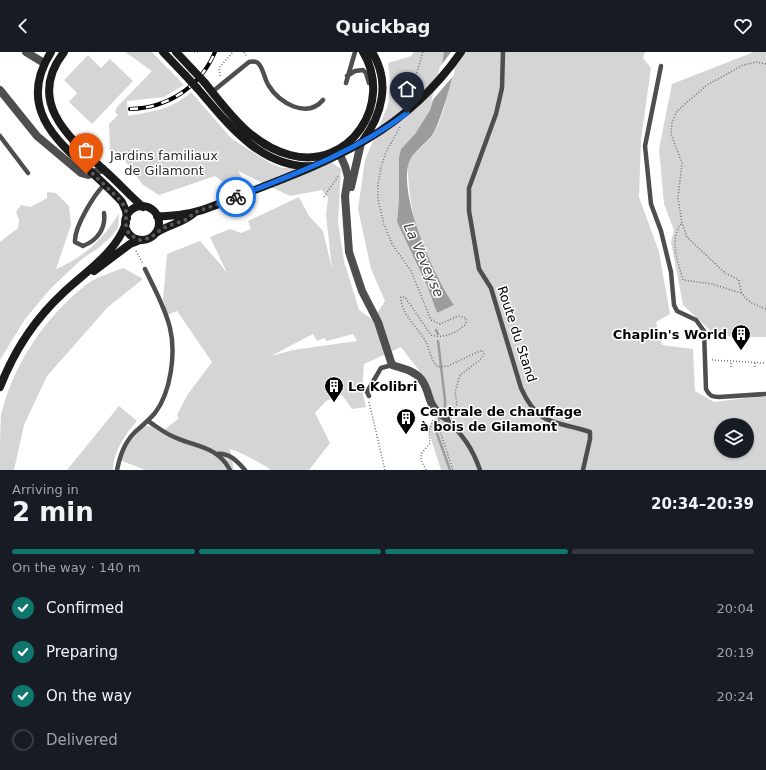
<!DOCTYPE html>
<meta charset="utf-8">
<style>
:root{--surface:#171b24;--page:#242831;--text:#f1f3f6;--muted:#9ea1a6;--line:#363941;--accent:#0f766e}
body{margin:0;font-family:"DejaVu Sans",sans-serif;background:var(--page);color:var(--text);height:100vh;display:flex;flex-direction:column;font-size:15px;white-space:nowrap}
*{box-sizing:border-box;margin:0}
p{font-size:13px;color:var(--muted)}
.icon{flex:none;width:22px;height:22px;fill:none;stroke:currentColor;stroke-width:2;stroke-linecap:round;stroke-linejoin:round}
.map{position:relative;height:418px;overflow:hidden}
.sheet{display:flex;flex-direction:column;background:var(--surface);flex:1}
.sheet>*{flex:none}
.tools{position:absolute;left:714px;top:366px;display:grid;gap:8px}
.tools a{display:grid;place-items:center;width:40px;height:40px;border-radius:50%;background:var(--surface);box-shadow:0 1px 3px #0004;font-size:20px}
.pin{position:absolute;display:grid;place-items:center;width:34px;height:34px;color:#fff;margin:-41px -17px;border-radius:50% 50% 50% 0;rotate:-45deg;box-shadow:0 0 4px #0007}
.pin .icon{rotate:45deg}
.courier{position:absolute;display:grid;place-items:center;width:40px;height:40px;margin:-20px;border:3px solid #1a73e8;border-radius:50%;background:#fff;color:#222;box-shadow:0 1px 5px #0007}
.head em{font-style:normal;font-weight:700}
.head div{display:flex;flex-direction:column-reverse}
.head{display:flex;align-items:center;justify-content:space-between;height:68px;padding:0 12px}
h1{font-size:26px;font-weight:700;line-height:30px}
.bar{display:grid;grid-template-columns:repeat(4,1fr);gap:6px 4px;align-content:center;height:48px;padding:0 12px}
.bar i{height:5px;border-radius:3px;background:var(--line)}
.bar .selected{background:var(--accent)}
.bar p{grid-column:span 4}
ol{padding:0 12px;list-style:none}
li{display:flex;align-items:center;gap:12px;height:44px}
li p{margin-inline-start:auto}
li .icon{padding:4px;border-radius:50%;background:var(--accent);color:#fff;stroke-width:4}
li:last-child{color:var(--muted)}
li i{width:22px;height:22px;border:2px solid var(--line);border-radius:50%}
header{display:flex;justify-content:space-between;align-items:center;height:52px;padding:0 12px;background:var(--surface);font-size:18px;font-weight:700}
.map>svg:first-child{display:block}
.green{fill:#d5d5d5;fill-rule:evenodd}
.water{fill:#9c9c9c}
.pier{fill:#fff}
.lines{fill:none;stroke-linecap:round;stroke-linejoin:round}
.stream{stroke:#9c9c9c;stroke-width:2.5}
.path{stroke:#707070;stroke-width:1.5;stroke-dasharray:1 2;stroke-linecap:butt}
.lane{stroke:#4e4e4e;stroke-width:4.5}
.street{stroke:#4e4e4e;stroke-width:8}
.secondary{stroke:#1b1b1b;stroke-width:8}
.rail-casing{stroke:#000;stroke-width:4}
.rail{stroke:#fff;stroke-width:2.5;stroke-dasharray:8;stroke-linecap:butt}
.secondary-bridge{stroke:#1b1b1b;stroke-width:8}
.done{stroke:#595959;stroke-width:4;stroke-dasharray:0 7.2}
.route{stroke:#1a73e8;stroke-width:5}
.labels{text-anchor:middle;dominant-baseline:central;stroke-width:3;stroke-linejoin:round;paint-order:stroke}
.park-label{font-size:13px;fill:#2c2c2c;stroke:#fff}
.street-label{font-size:13px;fill:#000;stroke:#fff}
.poi-label{font-size:13px;font-weight:bold;fill:#000;stroke:#fff;text-anchor:start}
.water-label{font-size:14px;font-style:italic;fill:#3d3d3d;stroke:#fff}
</style>
<header><svg class="icon" aria-label="back" viewBox="0 0 24 24"><path d="M15 5l-7 7 7 7"/></svg>Quickbag<svg class="icon" aria-label="heart" viewBox="0 0 24 24"><path d="M12 20l-8-8c-3-5 5-10 8-4 3-6 11-1 8 4z"/></svg></header>
<div class="map">
<svg width="766" height="418" viewBox="0 0 766 418">
<rect width="100%" height="100%" fill="#fff"/>
<path class="green" d="M125,0H152L184,33L164,45L127,49L128,64C154,59 171,58 191,40L232,87L270,111L282,116H298L331,110L341,117L338,170L344,209L359,258L373,268L385,249L371,217L358,157L365,108L388,53L390,29L388,11L411,4L414,0H444L440,26L430,58L415,82L401,97L399,105V147L397,170L427,235L437,261L454,253C425,213 407,160 408,111C414,99 427,93 434,81C447,57 450,27 454,0H645L643,6L651,16L641,88L639,145L659,200L670,262L656,270L662,293L693,297L695,339L714,350L755,345H766V418H441L428,377L436,365L421,321L401,295L364,312L362,338L366,355L352,357L342,343L326,349L315,361L330,391L309,418H270C267,413 237,399 230,397L234,418H145L120,408L124,396L143,374H153L163,379L179,366L177,363L188,342L212,310L177,259L167,263L163,247L167,202L200,189L221,213L228,223L210,185L230,177L241,181L251,177L248,169L299,145L309,164L323,179L332,217L326,163L328,146L322,138L290,144L238,119L244,129L229,135L215,124L159,143L143,133L119,101L110,98L109,72L118,63L115,60L117,55L152,19ZM313,282L317,289L324,286L327,289L353,282L357,289L293,298L271,304ZM721,373H747V399H721Z
M754,0H766V285L716,284L683,253L671,190L674,178L664,152L659,97L672,32Z
M88,3L101,16L110,7L133,29L92,72L69,50L77,41L64,28Z
M47,140L56,141L69,154L71,173L56,217C84,205 104,187 119,161L118,176L111,185L97,197L82,207L51,236L25,267L0,308V190L18,176L19,168L16,160L21,153L31,155L47,146Z
M123,216L143,227L108,255L47,324L24,373L14,418H0C0,402 0,378 1,363C13,312 46,264 87,232C98,224 111,221 123,216Z
M119,354L137,369C125,382 113,401 113,418H67Z"/>
<path class="water" d="M444,0H454C454,5 455,10 454,15C452,30 440,70 433,82C426,92 413,100 409,110C398,143 434,226 454,253L437,261L427,234L397,170L399,147V105L401,97L415,82L430,58L440,26Z"/>
<path class="pier" d="M451,0H456L454,23L431,50L440,15Z"/>
<g class="lines">
<path class="stream" d="M436,278L438,282
M438,289L445,348V354L435,376L450,418"/>
<path class="path" d="M194,0H200
M244,0L247,5
M766,12L757,10L743,13L707,33L677,59L672,70L671,82L682,111L678,146L682,171L687,185L725,221L739,228C741,247 748,250 766,257
M220,24L219,16L233,0
M410,44L423,0
M400,75L386,100L381,115L378,132V147L384,172L392,192L411,219L431,268L440,272L458,264L466,266V272C456,281 444,287 431,283L405,245H401C401,263 418,275 426,290C430,298 431,309 438,315L448,314L482,298L484,302L480,308L460,323L455,340L457,352L451,361
M324,145L339,123
M681,172C669,188 678,210 683,228L712,232L741,241
M136,199L143,212
M712,308L766,311
M731,315V309
M755,315V310
M369,350L385,418
M442,374L440,379L453,418
M426,418L421,408V402L430,391L429,379L433,367"/>
<path class="lane" d="M503,0L502,36L496,62L469,136V159L479,217L491,236L521,336C539,376 555,368 590,380V387L583,418
M661,14L645,94L651,152L661,179L671,220L674,253L677,259L696,268L704,279L706,337C709,343 711,345 719,345L766,342
M347,24L355,19L363,18L366,21L369,31
M346,31L355,0
M212,40L249,10C253,9 255,9 258,11C264,17 264,27 269,34C279,51 307,67 323,48
M0,84L28,121
M104,161C106,176 98,188 83,194L75,190C74,175 94,143 104,133
M369,344L367,340L381,316L392,313
M446,366C463,384 472,395 480,418
M148,369C156,374 163,380 172,384C194,395 217,393 230,418
M216,402C229,400 237,409 245,418
M117,418C120,404 124,391 135,380C142,374 149,368 155,361C171,340 176,301 170,276C165,255 154,236 145,217"/>
<path class="street" d="M26,0L44,11
M0,38L37,84L81,121L88,123L103,117
M341,105L345,114L348,125L345,144L349,200L362,239L378,270L392,313C401,316 414,318 421,327C433,343 424,352 446,366
M351,135L361,91"/>
<path class="secondary" d="M51,0C7,70 83,105 122,150L126,159L127,166
M64,0C26,49 68,85 103,117C117,129 129,143 143,155
M163,0L185,23
M176,0L192,17
M205,31C228,60 252,93 290,103C350,119 394,51 363,0
M197,36C227,71 261,117 313,114
M362,90C382,63 391,30 372,0
M125 171a17 17 0 1 1 34 0a17 17 0 1 1-34 0Z
M157,164C178,165 197,161 216,153
M156,181C168,173 183,171 194,161
M94,219L130,192L140,188
M0,335C14,299 35,267 63,241C85,220 116,201 126,171"/>
<g class="rail-casing">
<path id="rail" d="M130,57C168,56 200,35 215,0"/>
</g>
<use href="#rail" class="rail"/>
<path class="secondary-bridge" d="M192,17L205,31
M185,23L197,36
M216,153C314,114 398,91 461,0"/>
</g>
<g class="lines">
<path class="done" d="M86,122L92,121L122,150L126,159V174L128,180L132,184L140,188L150,186L163,176L188,167L194,161L236,145"/>
<path class="route" d="M236,145C295,122 355,100 407,61"/>
</g>
<defs>
<g id="building-pin" transform="scale(1)"><path d="M0 17L-7.5 6A9.5 9.5 0 1 1 7.5 6Z" fill="#000" stroke="#fff"/><path d="M-4-6H4V6H1V3H-1V6H-4ZM-2.5-4.3h1.7v1.8h-1.7ZM.8-4.3h1.7v1.8H.8ZM-2.5-1h1.7V.8h-1.7ZM.8-1h1.7V.8H.8Z" fill="#fff"/></g>
</defs>
<g fill-rule="evenodd">
<use href="#building-pin" x="741" y="282"/>
<use href="#building-pin" x="334" y="334"/>
<use href="#building-pin" x="406" y="366"/>
</g>
<g class="labels">
<g class="park-label">
<text x="164" y="103">Jardins familiaux<tspan x="164" dy="15">de Gilamont</tspan></text>
</g>
<g class="street-label">
<text transform="translate(517 282) rotate(72)">Route du Stand</text>
</g>
<g class="poi-label">
<text x="727" y="282" text-anchor="end">Chaplin's World</text>
<text x="348" y="334">Le Kolibri</text>
<text x="420" y="359">Centrale de chauffage<tspan x="420" dy="15">à bois de Gilamont</tspan></text>
</g>
<g class="water-label">
<text transform="translate(424 208) rotate(66)">La Veveyse</text>
</g>
</g>
</svg>
<div class="tools">
<a><svg class="icon" aria-label="layers" viewBox="0 0 24 24"><path d="M12 4l9 5-9 5-9-5zM3 14l9 5 9-5"/></svg></a>
</div>
<div class="pin" style="left:86px;top:122px;background:#ea580c"><svg class="icon" aria-label="bag" viewBox="0 0 24 24"><path d="M5 8h14l-1 12H6zM9 8a3 3 0 0 1 6 0"/></svg></div>
<div class="pin" style="left:407px;top:61px;background:#1f2937"><svg class="icon" aria-label="home" viewBox="0 0 24 24"><path d="M3 11l9-7 9 7M6 9v11h12V9"/></svg></div>
<div class="courier" style="left:236px;top:145px"><svg class="icon" aria-label="bike" viewBox="0 0 24 24"><circle cx="6" cy="16" r="4"/><circle cx="18" cy="16" r="4"/><path d="M6 16l4-8h5l3 8M10 8l3 8H6M13 5h3"/></svg></div>
</div>
<section class="sheet">
<div class="head"><div><h1>2 min</h1><p>Arriving in</p></div><em>20:34–20:39</em></div>
<div class="bar"><i class="selected"></i><i class="selected"></i><i class="selected"></i><i></i><p>On the way · 140 m</p></div>
<ol>
<li><svg class="icon" aria-label="check" viewBox="0 0 24 24"><path d="M5 12l5 5 9-10"/></svg>Confirmed<p>20:04</p></li>
<li><svg class="icon" aria-label="check" viewBox="0 0 24 24"><path d="M5 12l5 5 9-10"/></svg>Preparing<p>20:19</p></li>
<li><svg class="icon" aria-label="check" viewBox="0 0 24 24"><path d="M5 12l5 5 9-10"/></svg>On the way<p>20:24</p></li>
<li><i></i>Delivered</li>
</ol>
</section>
